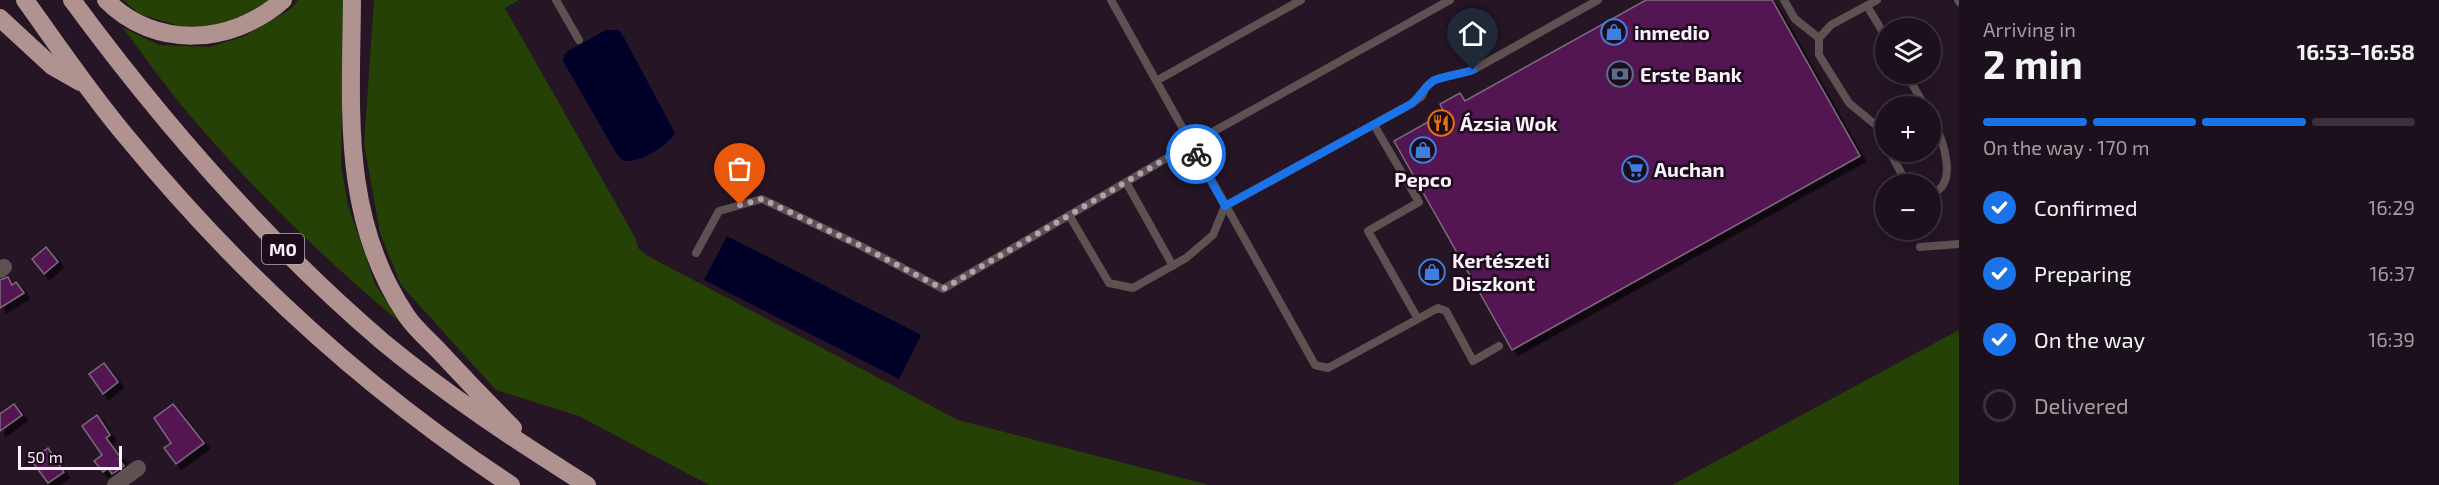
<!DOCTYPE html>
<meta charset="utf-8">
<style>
:root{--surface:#1c101c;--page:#251925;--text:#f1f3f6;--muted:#a09da3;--line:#3a303b;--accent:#1a73e8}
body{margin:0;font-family:"Exo 2",sans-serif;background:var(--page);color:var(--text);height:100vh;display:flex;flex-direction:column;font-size:22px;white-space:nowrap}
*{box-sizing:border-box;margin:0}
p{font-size:20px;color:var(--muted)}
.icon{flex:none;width:33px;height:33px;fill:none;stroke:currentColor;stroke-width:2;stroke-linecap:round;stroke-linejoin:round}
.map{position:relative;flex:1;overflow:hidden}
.panel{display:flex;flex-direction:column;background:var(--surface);width:480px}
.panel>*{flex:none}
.controls{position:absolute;left:1875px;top:18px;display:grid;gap:12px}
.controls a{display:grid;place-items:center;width:66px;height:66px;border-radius:50%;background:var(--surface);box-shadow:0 6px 24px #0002,0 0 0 2px var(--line);font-size:30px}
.scale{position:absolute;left:18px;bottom:15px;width:104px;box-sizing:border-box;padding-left:6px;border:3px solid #fbf0fb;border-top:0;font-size:16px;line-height:21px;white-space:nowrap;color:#fbf0fb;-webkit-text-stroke:4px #1c0c1c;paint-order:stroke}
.pin{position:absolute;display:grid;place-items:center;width:51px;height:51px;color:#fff;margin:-62px -26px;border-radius:50% 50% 50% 0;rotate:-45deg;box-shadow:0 0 6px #0007}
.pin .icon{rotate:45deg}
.courier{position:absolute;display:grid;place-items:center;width:60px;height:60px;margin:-30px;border:4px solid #1a73e8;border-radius:50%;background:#fff;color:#222;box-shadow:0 2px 8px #0007}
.head em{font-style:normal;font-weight:700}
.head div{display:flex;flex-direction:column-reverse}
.head{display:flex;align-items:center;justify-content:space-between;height:102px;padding:0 24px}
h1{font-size:39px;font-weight:700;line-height:45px}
.bar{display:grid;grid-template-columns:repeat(4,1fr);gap:9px 6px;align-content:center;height:72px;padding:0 24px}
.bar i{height:8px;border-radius:4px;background:var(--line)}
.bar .active{background:var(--accent)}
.bar p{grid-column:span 4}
ol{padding:0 24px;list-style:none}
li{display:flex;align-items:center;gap:18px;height:66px}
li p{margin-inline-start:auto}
li .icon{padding:6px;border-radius:50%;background:var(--accent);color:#fff;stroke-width:4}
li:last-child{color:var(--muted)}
li i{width:33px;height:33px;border:3px solid var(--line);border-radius:50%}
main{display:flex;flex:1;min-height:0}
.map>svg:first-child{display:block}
.green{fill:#254105}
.water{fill:#000029}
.building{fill:#521952;stroke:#7d687c;stroke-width:1.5;filter:url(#shadow)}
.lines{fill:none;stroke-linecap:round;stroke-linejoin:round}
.service{stroke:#5e5151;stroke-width:8}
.minor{stroke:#5e5151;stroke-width:16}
.trunk{stroke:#b09290;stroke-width:18}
.done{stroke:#b0a3b0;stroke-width:6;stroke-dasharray:0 10.8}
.route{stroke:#1a73e8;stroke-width:8}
.labels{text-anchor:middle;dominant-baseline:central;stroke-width:5;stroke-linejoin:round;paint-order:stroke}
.shield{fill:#1c0c1c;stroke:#b8acb8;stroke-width:1.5}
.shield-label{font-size:18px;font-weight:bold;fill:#fbf0fb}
.poi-label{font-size:20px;font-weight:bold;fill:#fbf0fb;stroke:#1c0c1c;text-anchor:start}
</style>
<main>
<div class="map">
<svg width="1959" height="485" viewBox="0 0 1959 485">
<defs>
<filter id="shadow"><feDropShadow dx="5.5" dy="5.5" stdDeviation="0" flood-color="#0009"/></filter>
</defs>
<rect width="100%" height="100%" fill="#251525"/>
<path class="green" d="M123,0H273L245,19L189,29L139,14Z
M298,0H344L341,164L348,205L375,284L401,323C326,261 256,192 192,118C167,89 145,57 122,27L159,45L210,47L245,36L292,8Z
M374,0H519L505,8L636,239L638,248L648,256L958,420L1209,485H709L579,416L496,390L401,285L380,233L364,144Z
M1959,330V485H1672Z"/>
<path class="water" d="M606,30H618L622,34L675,133C668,146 639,163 624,161L618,156L563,61L564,55L568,51Z
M727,236L921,335L899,379L704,280Z"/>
<path class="building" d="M1646,0H1772L1860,156L1512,350L1394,141L1444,113L1440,104L1460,93L1465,101Z
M46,247L58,262L44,274L32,259Z
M8,277L12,285L16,282L24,293L0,308V280Z
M104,363L118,382L103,394L89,374Z
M14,404L22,415L0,431V414Z
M173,404L204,443L176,464L164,448L171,443L154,418Z
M97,415L110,435L106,438L121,458L119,459L124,466L112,474L108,468L103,472L94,461L102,455L82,426Z
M48,448L64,472L48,483L31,460Z"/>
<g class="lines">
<path class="service" d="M556,0L579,40
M1111,0L1315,365L1328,368L1438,308L1446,311L1473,361L1499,346
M1784,0L1795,19L1819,38
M1877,0L1831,25L1819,38V55L1849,103L1877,126L1886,142
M1958,0L1959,2
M1867,6L1886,37
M1906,74L1925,106
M1156,81L1301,0
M1930,116C1945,141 1959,187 1930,194
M1374,125L1419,202L1368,231L1418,319
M1890,152L1907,184
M1126,182L1173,266
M1069,215L1109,283L1133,288L1186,258L1213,235L1225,206L1411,104L1422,96L1426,87L1434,80L1473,70L1598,0
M1920,247L1959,244
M696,253L719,211L762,199L859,245L943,289L1191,144L1450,0"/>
<path class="minor" d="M0,270L4,267
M115,485L138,468"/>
<path class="trunk" d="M25,0C58,46 89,92 125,135C235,269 366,390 511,485
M72,0C164,125 265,241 383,342C447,395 517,441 587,485
M106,0C155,50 232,45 283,0
M352,0C351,111 341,218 406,315C415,329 429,340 440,352C464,378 488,403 513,428
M0,18L52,66L80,82"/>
</g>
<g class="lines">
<path class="done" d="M740,205L762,199L859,245L943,289L1191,144L1196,154"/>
<path class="route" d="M1196,154L1225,206L1411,104C1420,97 1426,84 1435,80C1444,76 1462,74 1473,70"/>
</g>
<defs>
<g id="shop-ring" transform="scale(1.35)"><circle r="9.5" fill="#1c0c1c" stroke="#3f7fe0" stroke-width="1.5"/><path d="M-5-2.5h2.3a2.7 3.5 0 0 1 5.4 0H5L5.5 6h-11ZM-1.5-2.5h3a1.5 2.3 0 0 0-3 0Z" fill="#3f7fe0"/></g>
<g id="bank-ring" transform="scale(1.35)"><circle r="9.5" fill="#1c0c1c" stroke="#5c6f8a" stroke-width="1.5"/><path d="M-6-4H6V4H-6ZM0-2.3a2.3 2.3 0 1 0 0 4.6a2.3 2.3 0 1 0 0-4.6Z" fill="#5c6f8a"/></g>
<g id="restaurant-ring" transform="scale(1.35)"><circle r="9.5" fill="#1c0c1c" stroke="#e8710a" stroke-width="1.5"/><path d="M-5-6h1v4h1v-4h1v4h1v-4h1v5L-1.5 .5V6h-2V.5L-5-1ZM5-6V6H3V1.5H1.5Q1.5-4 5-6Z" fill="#e8710a"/></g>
<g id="supermarket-ring" transform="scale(1.35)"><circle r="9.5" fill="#1c0c1c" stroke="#3f7fe0" stroke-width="1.5"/><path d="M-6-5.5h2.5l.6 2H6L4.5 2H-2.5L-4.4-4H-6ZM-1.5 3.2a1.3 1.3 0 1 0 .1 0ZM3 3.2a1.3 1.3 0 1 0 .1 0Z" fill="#3f7fe0"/></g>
</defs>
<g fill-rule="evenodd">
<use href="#shop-ring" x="1614" y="32"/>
<use href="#bank-ring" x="1620" y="74"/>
<use href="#restaurant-ring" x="1441" y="123"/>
<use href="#shop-ring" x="1423" y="150"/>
<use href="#supermarket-ring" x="1635" y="169"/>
<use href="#shop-ring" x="1432" y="272"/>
</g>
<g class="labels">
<rect class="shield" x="262" y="234" width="42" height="30" rx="4.5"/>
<g class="shield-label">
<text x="283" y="249">M0</text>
</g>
<g class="poi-label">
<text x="1634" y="32">inmedio</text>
<text x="1640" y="74">Erste Bank</text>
<text x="1460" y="123">Ázsia Wok</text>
<text x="1654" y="169">Auchan</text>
<text x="1423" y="179" text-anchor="middle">Pepco</text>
<text x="1452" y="260">Kertészeti<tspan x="1452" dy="23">Diszkont</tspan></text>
</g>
</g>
</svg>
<div class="controls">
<a><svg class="icon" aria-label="layers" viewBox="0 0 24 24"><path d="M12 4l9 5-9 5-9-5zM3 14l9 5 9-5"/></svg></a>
<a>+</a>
<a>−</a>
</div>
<div class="scale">50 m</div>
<div class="pin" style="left:740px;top:205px;background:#ea580c"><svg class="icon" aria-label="bag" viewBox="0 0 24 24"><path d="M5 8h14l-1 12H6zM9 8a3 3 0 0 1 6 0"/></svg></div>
<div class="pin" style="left:1473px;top:70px;background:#1f2937"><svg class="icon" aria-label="home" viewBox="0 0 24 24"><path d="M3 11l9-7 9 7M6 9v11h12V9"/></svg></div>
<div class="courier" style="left:1196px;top:154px"><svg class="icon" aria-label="bike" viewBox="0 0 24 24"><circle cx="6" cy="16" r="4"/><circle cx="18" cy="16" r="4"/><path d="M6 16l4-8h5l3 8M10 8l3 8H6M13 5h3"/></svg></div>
</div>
<section class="panel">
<div class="head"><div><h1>2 min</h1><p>Arriving in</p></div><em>16:53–16:58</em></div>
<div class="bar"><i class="active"></i><i class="active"></i><i class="active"></i><i></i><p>On the way · 170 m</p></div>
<ol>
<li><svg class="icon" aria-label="check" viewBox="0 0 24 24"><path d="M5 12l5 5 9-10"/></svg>Confirmed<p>16:29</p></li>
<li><svg class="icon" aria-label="check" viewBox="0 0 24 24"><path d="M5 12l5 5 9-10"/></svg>Preparing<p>16:37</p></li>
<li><svg class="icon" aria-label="check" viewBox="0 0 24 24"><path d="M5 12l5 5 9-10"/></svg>On the way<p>16:39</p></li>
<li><i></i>Delivered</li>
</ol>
</section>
</main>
